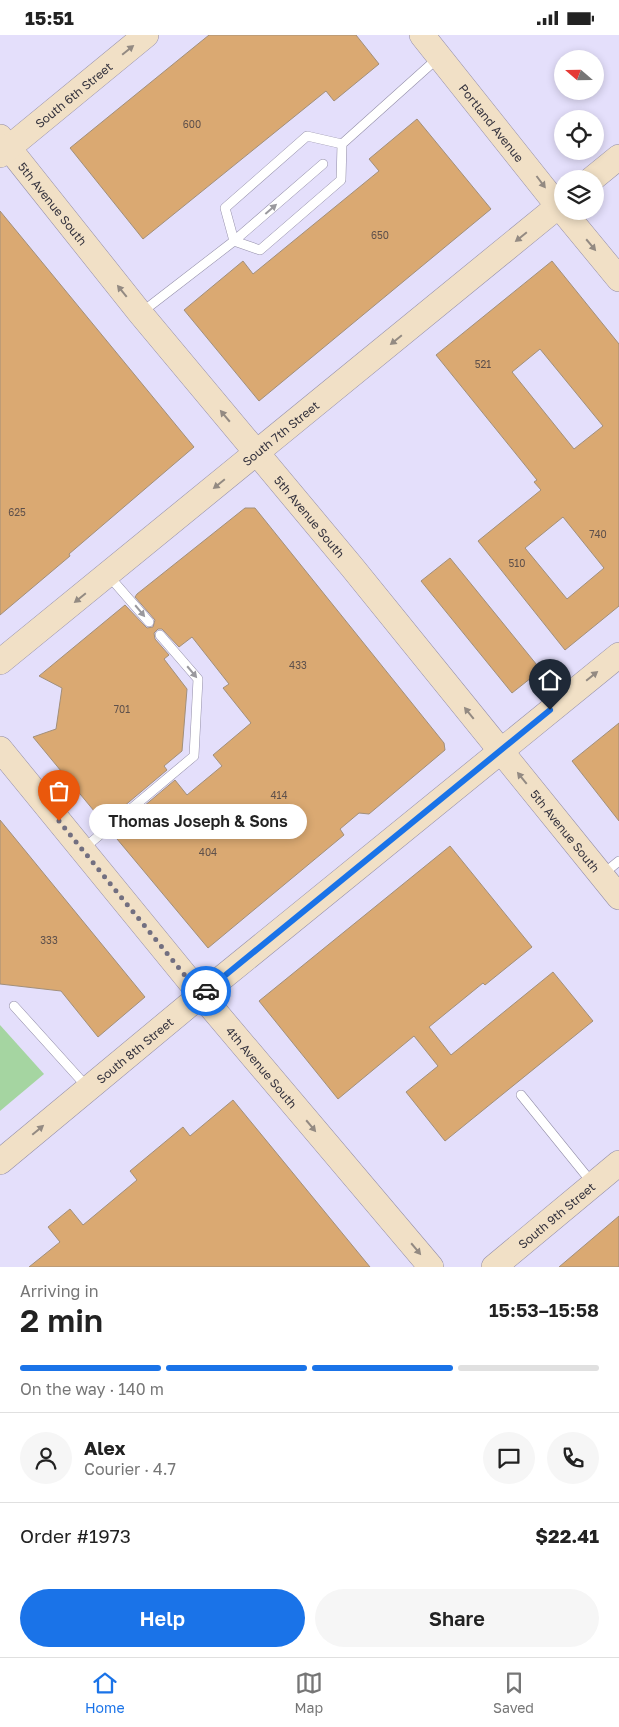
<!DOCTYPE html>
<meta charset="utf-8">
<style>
:root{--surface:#fff;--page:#f6f6f6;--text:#222;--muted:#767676;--line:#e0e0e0;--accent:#1a73e8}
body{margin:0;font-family:"Golos Text",sans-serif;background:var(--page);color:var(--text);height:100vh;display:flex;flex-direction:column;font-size:19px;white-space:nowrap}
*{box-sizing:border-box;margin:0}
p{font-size:16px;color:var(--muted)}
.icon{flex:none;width:28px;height:28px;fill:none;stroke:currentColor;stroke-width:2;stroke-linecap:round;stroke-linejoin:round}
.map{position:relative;height:1232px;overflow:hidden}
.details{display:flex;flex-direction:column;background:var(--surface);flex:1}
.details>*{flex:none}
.needle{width:32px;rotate:290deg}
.fabs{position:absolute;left:554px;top:15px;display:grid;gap:10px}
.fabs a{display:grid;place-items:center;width:50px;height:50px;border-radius:50%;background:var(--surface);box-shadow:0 2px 8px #0003;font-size:25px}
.pin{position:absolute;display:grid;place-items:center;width:42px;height:42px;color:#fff;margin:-51px -21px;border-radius:50% 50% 50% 0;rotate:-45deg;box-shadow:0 0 5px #0007}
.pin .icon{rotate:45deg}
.courier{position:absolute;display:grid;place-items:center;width:50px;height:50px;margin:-25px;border:4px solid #1a73e8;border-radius:50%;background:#fff;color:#222;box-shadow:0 1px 6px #0007}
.bubble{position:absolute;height:35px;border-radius:18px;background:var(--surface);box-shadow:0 2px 8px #0003;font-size:16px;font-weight:600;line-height:35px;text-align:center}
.head em{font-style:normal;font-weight:600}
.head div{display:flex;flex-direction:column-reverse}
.head{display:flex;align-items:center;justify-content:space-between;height:85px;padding:0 20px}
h1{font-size:32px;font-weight:600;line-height:38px}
.bar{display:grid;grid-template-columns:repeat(4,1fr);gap:8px 5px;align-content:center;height:60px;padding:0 20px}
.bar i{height:6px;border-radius:4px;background:var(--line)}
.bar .selected{background:var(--accent)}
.bar p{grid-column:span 4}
.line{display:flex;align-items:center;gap:12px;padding:0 20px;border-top:1px solid var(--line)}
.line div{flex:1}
.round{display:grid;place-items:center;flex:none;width:52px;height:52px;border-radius:26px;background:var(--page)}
.primary-button{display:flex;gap:10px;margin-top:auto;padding:10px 20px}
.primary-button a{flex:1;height:58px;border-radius:30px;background:var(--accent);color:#fff;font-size:20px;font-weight:600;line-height:58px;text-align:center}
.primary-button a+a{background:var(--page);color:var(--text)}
.status{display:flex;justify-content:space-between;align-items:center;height:35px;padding:0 25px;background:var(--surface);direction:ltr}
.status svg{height:14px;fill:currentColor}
.tab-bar{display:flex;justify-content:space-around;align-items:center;height:70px;border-top:1px solid var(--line);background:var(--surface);font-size:14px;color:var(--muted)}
.tab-bar a{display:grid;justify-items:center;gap:2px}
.tab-bar .selected{color:var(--accent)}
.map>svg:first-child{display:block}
.green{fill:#a5d5a1}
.building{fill:#daa972;stroke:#a28f7a;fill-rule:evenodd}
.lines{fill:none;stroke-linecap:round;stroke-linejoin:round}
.lane-casing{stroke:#938ea8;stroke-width:10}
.secondary-casing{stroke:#938ea8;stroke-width:26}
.lane{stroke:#fff;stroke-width:9}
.secondary{stroke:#f1e0c6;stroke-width:25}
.oneway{fill:#938a82}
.oneway2{fill:#9a999e}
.done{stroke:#726f80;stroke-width:5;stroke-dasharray:0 9}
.route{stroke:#1a73e8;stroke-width:6}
.labels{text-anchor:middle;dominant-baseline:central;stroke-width:4;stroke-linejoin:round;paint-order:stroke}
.number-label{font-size:10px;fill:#5e504b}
.street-label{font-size:12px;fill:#35333e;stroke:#f1eeff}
</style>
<div class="status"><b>15:51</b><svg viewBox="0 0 49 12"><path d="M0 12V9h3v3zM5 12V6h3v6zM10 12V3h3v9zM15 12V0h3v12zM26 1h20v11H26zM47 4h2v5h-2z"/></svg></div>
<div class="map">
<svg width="619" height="1232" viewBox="0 0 619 1232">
<rect width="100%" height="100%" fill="#e4dffb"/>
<path class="green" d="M0,990L44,1039L0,1076Z"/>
<path class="building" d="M209,0H356L379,29L334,66L326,56L143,204L70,113Z
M417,84L491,174L259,366L184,275L243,226L253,239L379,136L369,124Z
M0,176L194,412L69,519L70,521L0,580Z
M552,226L619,309V571L565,615L478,506L541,455L534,447L537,445L436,320ZM540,314L603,391L574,414L512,337ZM563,482L604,533L567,564L525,513Z
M245,473H255L444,708L445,715L369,779L359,778L340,794L344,800L208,913L112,798L175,745L187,760L222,731L213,720L251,688L223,653L229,649L192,602L179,612L162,594H158L154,598L155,604L169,620L164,624L187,654L182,716L164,731L167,735L104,788L33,702L56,694L62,653L39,641L125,570L145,591L147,593L153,592L155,585L135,562L137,559Z
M450,523L541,635L512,658L421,546Z
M619,688V786L572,726Z
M0,785L145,962L98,1002L61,956L0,949Z
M450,811L532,912L485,950L483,948L429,992L451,1020L553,937L593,986L445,1106L406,1057L438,1031L414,1001L338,1064L259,966Z
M233,1065L370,1232H29L60,1207L48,1192L70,1174L83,1190L137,1145L130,1136L183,1092L190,1101Z
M619,1181V1232H559Z"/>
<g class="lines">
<g class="lane-casing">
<path id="lane" d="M234,206L260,215L341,145L342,109
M234,206L323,129
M142,277L234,206L225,173L307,101L342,109L439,22
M108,540L149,587
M83,814L194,721L198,644L160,600
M603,839L619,826
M14,971L88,1053
M521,1060L593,1149"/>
</g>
<g class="secondary-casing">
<g id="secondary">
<path id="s1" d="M422,0L562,176"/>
<path id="s2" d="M0,102L140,278L352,532L619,862"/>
<path id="s3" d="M0,120L146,0"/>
<path d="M592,144L619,122"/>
<path d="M563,176L619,244"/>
<path id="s4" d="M0,627L562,168"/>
<path id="s5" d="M0,714L201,960L431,1232"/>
<path id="s6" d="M0,1127L201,960L619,620"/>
<path id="s7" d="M494,1232L619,1128"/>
</g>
</g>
<use href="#lane" class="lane"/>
<use href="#secondary" class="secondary"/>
</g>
<defs><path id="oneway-solid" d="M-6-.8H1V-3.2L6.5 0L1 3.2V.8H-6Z" transform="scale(1.25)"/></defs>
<g class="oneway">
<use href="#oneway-solid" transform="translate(128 15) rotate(-39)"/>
<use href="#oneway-solid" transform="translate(541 147) rotate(53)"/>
<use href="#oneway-solid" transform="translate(521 202) rotate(141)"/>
<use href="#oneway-solid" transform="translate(591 210) rotate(50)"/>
<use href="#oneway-solid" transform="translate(122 256) rotate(-129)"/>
<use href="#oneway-solid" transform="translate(396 305) rotate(141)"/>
<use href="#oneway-solid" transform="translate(225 381) rotate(-130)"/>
<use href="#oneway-solid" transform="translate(219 449) rotate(141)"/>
<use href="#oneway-solid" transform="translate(80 563) rotate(141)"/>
<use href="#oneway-solid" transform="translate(592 641) rotate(-39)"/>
<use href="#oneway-solid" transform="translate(469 678) rotate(-129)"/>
<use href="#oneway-solid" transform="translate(522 743) rotate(-129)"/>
<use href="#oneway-solid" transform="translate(311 1091) rotate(50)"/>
<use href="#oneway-solid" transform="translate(38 1095) rotate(-40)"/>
<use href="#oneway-solid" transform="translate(416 1214) rotate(50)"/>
</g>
<g class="oneway2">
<use href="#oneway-solid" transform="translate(271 174) rotate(-41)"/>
<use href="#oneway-solid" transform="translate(140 576) rotate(50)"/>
<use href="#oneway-solid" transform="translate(192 637) rotate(50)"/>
</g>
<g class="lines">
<path class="done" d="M59,786L201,960L206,956"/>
<path class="route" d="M206,956L550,675"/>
</g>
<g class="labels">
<g class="number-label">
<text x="192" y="89">600</text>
<text x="380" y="200">650</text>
<text x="483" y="329">521</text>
<text x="17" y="477">625</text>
<text x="598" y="499">740</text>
<text x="517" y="528">510</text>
<text x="298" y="630">433</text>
<text x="122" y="674">701</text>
<text x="279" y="760">414</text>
<text x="208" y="817">404</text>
<text x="49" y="905">333</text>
</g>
<g class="street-label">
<text stroke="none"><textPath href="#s3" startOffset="95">South 6th Street</textPath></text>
<text stroke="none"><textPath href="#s1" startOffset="112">Portland Avenue</textPath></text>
<text stroke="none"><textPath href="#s2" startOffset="85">5th Avenue South</textPath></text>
<text stroke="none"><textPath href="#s4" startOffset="362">South 7th Street</textPath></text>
<text stroke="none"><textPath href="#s2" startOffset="490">5th Avenue South</textPath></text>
<text stroke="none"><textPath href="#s2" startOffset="895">5th Avenue South</textPath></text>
<text stroke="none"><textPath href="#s6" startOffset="175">South 8th Street</textPath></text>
<text stroke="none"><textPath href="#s5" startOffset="412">4th Avenue South</textPath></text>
<text stroke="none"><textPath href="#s7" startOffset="81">South 9th Street</textPath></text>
</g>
</g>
</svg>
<div class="fabs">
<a><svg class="needle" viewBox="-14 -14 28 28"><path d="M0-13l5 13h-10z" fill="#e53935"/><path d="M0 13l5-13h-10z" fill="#767676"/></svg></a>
<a><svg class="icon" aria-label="locate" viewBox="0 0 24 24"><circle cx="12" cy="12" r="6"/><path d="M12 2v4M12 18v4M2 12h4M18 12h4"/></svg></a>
<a><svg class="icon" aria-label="layers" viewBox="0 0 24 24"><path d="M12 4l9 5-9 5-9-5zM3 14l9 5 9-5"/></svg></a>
</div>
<div class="pin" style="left:59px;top:786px;background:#ea580c"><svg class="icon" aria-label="bag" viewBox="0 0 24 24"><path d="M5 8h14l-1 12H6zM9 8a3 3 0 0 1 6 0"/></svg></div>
<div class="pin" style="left:550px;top:675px;background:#1f2937"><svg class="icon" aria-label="home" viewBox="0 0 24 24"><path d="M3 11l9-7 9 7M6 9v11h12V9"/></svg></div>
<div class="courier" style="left:206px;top:956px"><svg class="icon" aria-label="car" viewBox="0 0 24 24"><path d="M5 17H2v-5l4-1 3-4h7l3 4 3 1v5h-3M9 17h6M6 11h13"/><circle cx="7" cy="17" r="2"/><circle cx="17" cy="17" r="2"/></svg></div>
<div class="bubble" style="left:89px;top:769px;width:218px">Thomas Joseph &amp; Sons</div>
</div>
<section class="details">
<div class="head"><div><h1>2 min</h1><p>Arriving in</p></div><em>15:53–15:58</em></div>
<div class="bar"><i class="selected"></i><i class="selected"></i><i class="selected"></i><i></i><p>On the way · 140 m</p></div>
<div class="line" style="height:90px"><a class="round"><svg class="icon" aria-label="person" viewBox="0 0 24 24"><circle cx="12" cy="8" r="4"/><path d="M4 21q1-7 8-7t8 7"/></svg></a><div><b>Alex</b><p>Courier · 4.7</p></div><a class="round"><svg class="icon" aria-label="chat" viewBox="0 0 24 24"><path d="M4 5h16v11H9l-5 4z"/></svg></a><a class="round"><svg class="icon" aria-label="phone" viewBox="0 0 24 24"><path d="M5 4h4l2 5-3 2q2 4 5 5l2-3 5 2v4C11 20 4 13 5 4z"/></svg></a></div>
<div class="line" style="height:65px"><div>Order #1973</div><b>$22.41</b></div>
<div class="primary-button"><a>Help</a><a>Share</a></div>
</section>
<nav class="tab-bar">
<a class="selected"><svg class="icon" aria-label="home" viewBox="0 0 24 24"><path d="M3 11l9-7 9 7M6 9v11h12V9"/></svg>Home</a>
<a><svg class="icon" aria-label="map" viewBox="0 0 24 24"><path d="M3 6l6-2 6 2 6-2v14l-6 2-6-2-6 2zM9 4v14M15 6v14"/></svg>Map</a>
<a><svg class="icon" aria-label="saved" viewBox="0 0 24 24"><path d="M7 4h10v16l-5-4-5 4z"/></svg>Saved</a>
</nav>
